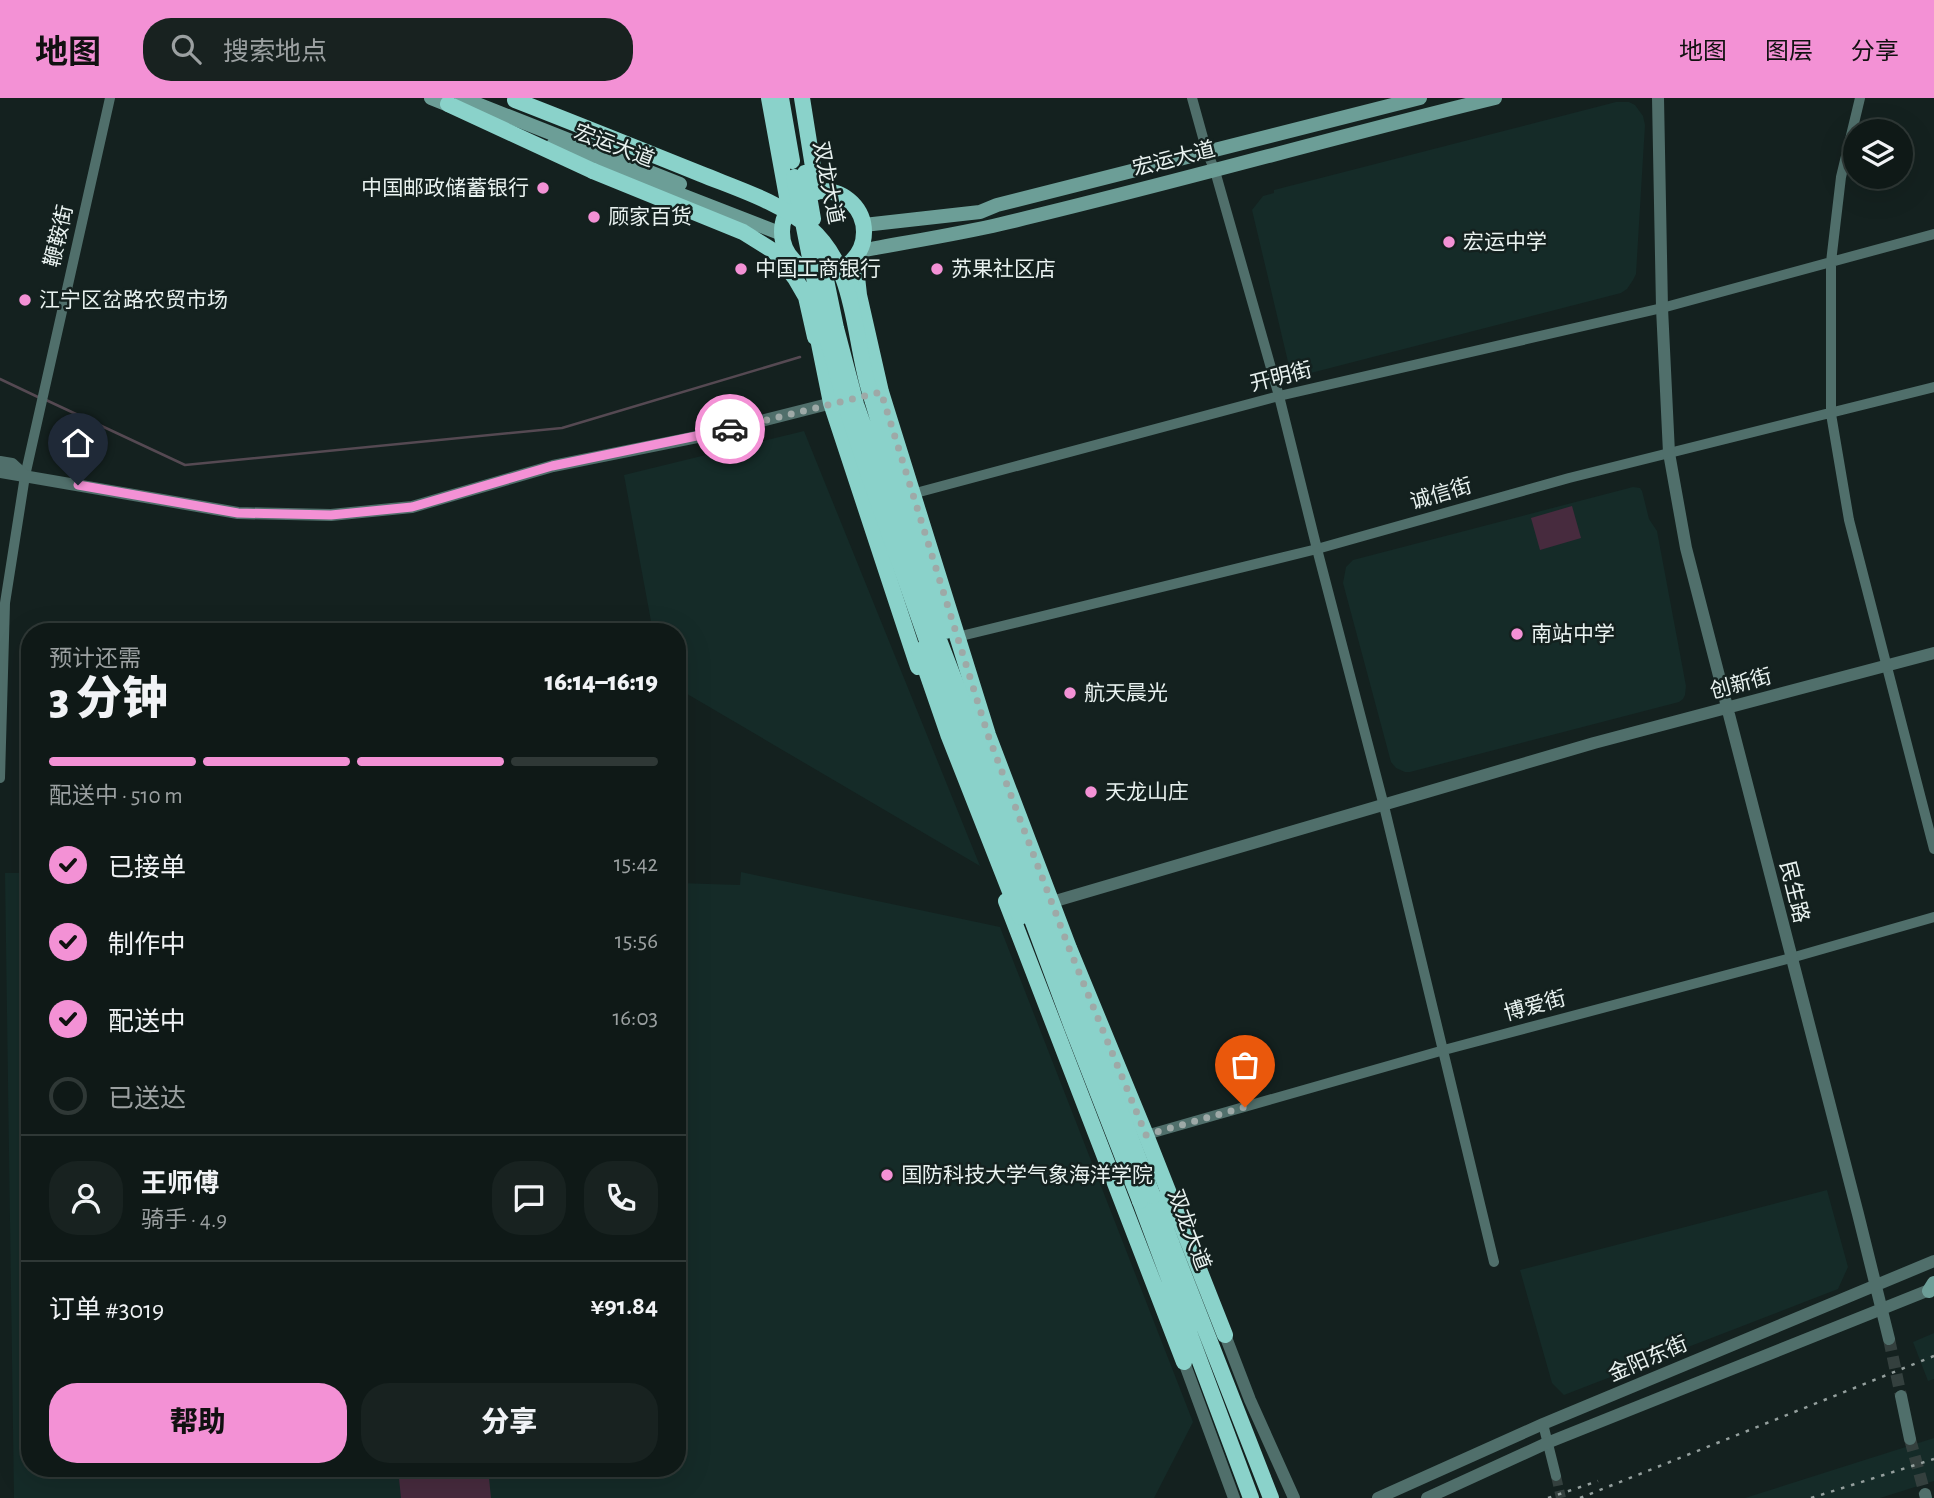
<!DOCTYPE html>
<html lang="zh">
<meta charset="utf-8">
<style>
:root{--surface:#0f1917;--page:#182220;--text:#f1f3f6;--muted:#9ba0a1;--line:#2f3836;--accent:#f391d5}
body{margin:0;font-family:"Alegreya Sans","Noto Sans SC",sans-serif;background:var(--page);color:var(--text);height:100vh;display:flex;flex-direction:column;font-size:26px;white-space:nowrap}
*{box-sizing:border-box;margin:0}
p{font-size:23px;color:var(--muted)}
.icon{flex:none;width:38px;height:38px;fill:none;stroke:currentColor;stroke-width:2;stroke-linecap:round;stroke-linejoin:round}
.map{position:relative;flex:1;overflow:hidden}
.panel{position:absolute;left:21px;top:525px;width:665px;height:854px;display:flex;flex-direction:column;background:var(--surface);border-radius:28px;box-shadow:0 7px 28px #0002,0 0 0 2px var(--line)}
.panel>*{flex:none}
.fabs{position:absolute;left:1843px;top:21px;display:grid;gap:14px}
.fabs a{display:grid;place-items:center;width:70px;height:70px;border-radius:50%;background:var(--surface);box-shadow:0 7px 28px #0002,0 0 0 2px var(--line);font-size:35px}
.pin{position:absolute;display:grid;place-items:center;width:60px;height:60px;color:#fff;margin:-72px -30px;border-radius:50% 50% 50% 0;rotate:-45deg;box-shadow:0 0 7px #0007}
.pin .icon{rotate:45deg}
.courier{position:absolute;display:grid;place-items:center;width:70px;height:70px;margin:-35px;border:5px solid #f391d5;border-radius:50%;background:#fff;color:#222;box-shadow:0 2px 9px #0007}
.overview em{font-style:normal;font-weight:800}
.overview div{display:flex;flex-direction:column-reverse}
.overview{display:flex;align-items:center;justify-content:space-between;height:119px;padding:0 28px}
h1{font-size:46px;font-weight:800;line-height:52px}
.bar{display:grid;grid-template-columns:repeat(4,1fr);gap:10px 7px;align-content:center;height:84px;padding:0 28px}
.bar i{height:9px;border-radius:5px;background:var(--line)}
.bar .on{background:var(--accent)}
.bar p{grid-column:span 4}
.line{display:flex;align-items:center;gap:18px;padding:0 28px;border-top:2px solid var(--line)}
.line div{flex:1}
.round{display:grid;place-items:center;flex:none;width:74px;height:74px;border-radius:28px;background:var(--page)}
ol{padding:0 28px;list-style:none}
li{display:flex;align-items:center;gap:21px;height:77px}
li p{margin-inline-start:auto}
li .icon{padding:7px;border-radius:50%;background:var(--accent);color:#111;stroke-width:4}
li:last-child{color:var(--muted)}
li i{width:38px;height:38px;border:4px solid var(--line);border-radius:50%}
.button{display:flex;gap:14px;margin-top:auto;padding:14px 28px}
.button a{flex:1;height:80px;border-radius:28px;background:var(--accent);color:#111;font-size:28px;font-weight:800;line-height:80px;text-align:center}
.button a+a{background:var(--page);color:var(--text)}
header{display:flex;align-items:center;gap:42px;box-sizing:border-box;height:98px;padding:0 35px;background:var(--accent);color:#111}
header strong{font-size:33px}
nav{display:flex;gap:38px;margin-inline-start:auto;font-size:24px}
.search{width:490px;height:63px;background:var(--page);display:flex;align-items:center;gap:18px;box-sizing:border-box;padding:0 24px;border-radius:28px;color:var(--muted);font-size:26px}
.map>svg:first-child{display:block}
.built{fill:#152b28}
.green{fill:#472b3e}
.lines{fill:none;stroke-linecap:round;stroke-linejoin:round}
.stream{stroke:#554952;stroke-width:2.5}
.minor-tunnel{stroke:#34403e;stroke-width:10;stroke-dasharray:10 5;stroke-linecap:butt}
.tertiary-tunnel{stroke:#34403e;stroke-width:12;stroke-dasharray:12 6;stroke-linecap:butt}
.minor{stroke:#506f6b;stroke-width:10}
.tertiary{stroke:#506f6b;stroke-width:12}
.secondary{stroke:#6c9e97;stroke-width:14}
.trunk{stroke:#8ad2ca;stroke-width:16}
.rail{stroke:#949f9d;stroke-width:2.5;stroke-dasharray:3.5 7;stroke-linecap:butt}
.trunk-bridge{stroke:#8ad2ca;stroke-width:16}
.done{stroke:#9ea9a7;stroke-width:7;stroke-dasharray:0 12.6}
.route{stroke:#f391d5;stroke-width:9}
.poi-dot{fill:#f391d5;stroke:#14211f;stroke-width:2.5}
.labels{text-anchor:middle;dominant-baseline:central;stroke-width:5;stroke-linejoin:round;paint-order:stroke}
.street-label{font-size:21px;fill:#e9f2f0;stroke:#14211f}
.poi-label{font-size:21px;fill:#e9f2f0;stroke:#14211f;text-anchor:start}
</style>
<header>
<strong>地图</strong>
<div class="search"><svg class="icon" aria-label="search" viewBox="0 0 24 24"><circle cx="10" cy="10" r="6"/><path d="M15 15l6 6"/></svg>搜索地点</div>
<nav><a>地图</a><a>图层</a><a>分享</a></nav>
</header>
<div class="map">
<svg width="1934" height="1400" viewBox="0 0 1934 1400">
<rect width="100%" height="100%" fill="#14211f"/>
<path class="built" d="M1616,4H1629L1635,7L1643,18L1645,27L1636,176L1633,182L1627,191L1621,195L1303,277L1298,275L1289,268L1252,112L1263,98L1274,95V92Z
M804,333L980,768L677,590V534H653L624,377Z
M1633,389L1640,390L1642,393L1649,421L1657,433L1686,588L1685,597L1683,601L1679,604L1410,674H1405L1396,670L1391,664L1343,485L1346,469L1353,462Z
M741,774L1000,829L1193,1324L1154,1400H14L5,775H30V1370H677V785L740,787Z
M1827,1092L1848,1169L1838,1191L1564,1297L1552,1285L1520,1172Z
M1934,1235V1281L1928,1283L1913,1244Z
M1934,1340V1383L1880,1400H1745Z"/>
<path class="green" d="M1572,408L1581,440L1540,452L1531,420Z
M398,1370H488L491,1400H401Z"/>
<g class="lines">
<path class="stream" d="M0,281L40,300
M46,302L185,367L562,330L800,259"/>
<path class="minor-tunnel" d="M1556,1378L1561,1400"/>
<path class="tertiary-tunnel" d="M1889,1241L1901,1298
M1910,1341L1925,1396"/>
<path class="minor" d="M1192,0L1207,54L1215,73L1279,298L1317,451L1384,708L1494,1164
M1860,0L1841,79L1831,164V316L1849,422L1934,751
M912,396L1279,298L1662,210L1934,136
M957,539L1317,451L1569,380L1934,289
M0,680L5,505L25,378L110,0
M1146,1037L1444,952L1791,860L1934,819
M1543,1326L1556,1378"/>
<path class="tertiary" d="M1658,0L1662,210L1669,355L1686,450L1858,1116L1889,1241
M0,364L12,366L25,378
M0,374L238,415L331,417L412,409L553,368L702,338L840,303
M1052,804L1594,645L1934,555
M1225,1237L1250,1302L1294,1400
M1184,1264L1234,1400
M1901,1298L1910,1341
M1925,1396L1926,1400
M1378,1400L1543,1326L1934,1163
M1427,1400L1547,1345L1934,1190"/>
<path class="secondary" d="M431,0L456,10
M462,0L680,86
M553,47L782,136
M864,127L980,114L997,107L1420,0
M860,153C907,144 954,137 1001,126C1167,87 1330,40 1495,0
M1929,1193L1934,1185"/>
<path class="trunk" d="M769,0L789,110
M781,0L792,63
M802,0L817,94
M448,6L593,73
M782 134a41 41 0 1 1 82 0a41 41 0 1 1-82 0Z
M855,161L859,197L881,294L988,637L1069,850L1146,1037L1225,1237
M815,226L831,305L918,569
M1006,803L1184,1264
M1153,1098L1271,1400
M1140,1103L1251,1400"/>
<path class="rail" d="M1548,1400L1598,1383
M1580,1400L1934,1258
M1811,1400L1934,1361"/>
<path class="trunk-bridge" d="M515,2C577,26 639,51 701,76C738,91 780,104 810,130C856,170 853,237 869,291C893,372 920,452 946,533
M593,73L743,134L775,154L795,180L806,199L815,239
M805,75L813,121
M794,79L823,225L848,315L867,372L964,648L1015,776L1072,929L1140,1103
M818,143L836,230L856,306L926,508L1153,1098
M919,552L948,636L1020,819"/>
</g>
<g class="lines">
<path class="done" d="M730,331L881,294L988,637L1069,850L1146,1037L1245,1009"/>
<path class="route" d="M78,387L238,415L331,417L412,409L552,368L730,331"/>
</g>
<g class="poi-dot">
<circle cx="543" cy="90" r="7"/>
<circle cx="594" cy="119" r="7"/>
<circle cx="1449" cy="144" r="7"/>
<circle cx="741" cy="171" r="7"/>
<circle cx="937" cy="171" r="7"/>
<circle cx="25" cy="202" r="7"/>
<circle cx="1517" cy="536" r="7"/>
<circle cx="1070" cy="595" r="7"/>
<circle cx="1091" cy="694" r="7"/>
<circle cx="887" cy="1077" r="7"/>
</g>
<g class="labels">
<g class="street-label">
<text transform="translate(614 48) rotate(21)">宏运大道</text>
<text transform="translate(1174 61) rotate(-14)">宏运大道</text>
<text transform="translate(828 85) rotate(79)">双龙大道</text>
<text transform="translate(59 138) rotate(-77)">鞭鞍街</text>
<text transform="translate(1281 279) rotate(-14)">开明街</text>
<text transform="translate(1441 396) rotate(-16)">诚信街</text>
<text transform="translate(1741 586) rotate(-15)">创新街</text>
<text transform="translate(1794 794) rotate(76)">民生路</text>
<text transform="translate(1535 908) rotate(-15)">博爱街</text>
<text transform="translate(1189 1132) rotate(69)">双龙大道</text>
<text transform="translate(1648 1261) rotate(-23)">金阳东街</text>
</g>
<g class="poi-label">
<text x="529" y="90" text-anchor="end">中国邮政储蓄银行</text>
<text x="608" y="119">顾家百货</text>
<text x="1463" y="144">宏运中学</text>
<text x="755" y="171">中国工商银行</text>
<text x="951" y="171">苏果社区店</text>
<text x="39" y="202">江宁区岔路农贸市场</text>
<text x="1531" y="536">南站中学</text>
<text x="1084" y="595">航天晨光</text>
<text x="1105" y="694">天龙山庄</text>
<text x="901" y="1077">国防科技大学气象海洋学院</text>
</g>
</g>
</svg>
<div class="fabs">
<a><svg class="icon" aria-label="layers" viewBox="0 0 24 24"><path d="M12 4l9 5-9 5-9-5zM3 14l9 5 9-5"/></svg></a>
</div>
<div class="pin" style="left:1245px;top:1009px;background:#ea580c"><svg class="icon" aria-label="bag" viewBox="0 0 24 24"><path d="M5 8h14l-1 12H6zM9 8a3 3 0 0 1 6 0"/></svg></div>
<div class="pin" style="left:78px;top:387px;background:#1f2937"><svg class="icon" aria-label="home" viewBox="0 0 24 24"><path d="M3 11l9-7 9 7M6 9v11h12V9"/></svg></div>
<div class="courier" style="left:730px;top:331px"><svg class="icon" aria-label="car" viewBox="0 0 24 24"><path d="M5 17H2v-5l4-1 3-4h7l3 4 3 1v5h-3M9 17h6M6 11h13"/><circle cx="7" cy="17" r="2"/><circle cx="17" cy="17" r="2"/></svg></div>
<section class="panel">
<div class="overview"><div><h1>3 分钟</h1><p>预计还需</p></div><em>16:14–16:19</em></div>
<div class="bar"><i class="on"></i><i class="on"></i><i class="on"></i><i></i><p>配送中 · 510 m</p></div>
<ol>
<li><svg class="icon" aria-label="check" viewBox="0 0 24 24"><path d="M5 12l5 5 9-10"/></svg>已接单<p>15:42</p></li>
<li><svg class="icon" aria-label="check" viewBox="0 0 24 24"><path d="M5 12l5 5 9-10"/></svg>制作中<p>15:56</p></li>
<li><svg class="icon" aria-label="check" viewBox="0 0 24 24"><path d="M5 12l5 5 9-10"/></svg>配送中<p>16:03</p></li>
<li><i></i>已送达</li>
</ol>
<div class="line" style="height:126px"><a class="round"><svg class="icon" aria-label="person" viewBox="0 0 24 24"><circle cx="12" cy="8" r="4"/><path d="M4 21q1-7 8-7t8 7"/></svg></a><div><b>王师傅</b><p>骑手 · 4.9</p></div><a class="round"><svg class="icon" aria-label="chat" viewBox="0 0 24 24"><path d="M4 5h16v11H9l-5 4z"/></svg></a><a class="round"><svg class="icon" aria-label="phone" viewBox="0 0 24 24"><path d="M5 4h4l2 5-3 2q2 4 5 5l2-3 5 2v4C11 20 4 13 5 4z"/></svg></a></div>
<div class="line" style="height:91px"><div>订单 #3019</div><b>¥91.84</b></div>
<div class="button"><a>帮助</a><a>分享</a></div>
</section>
</div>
